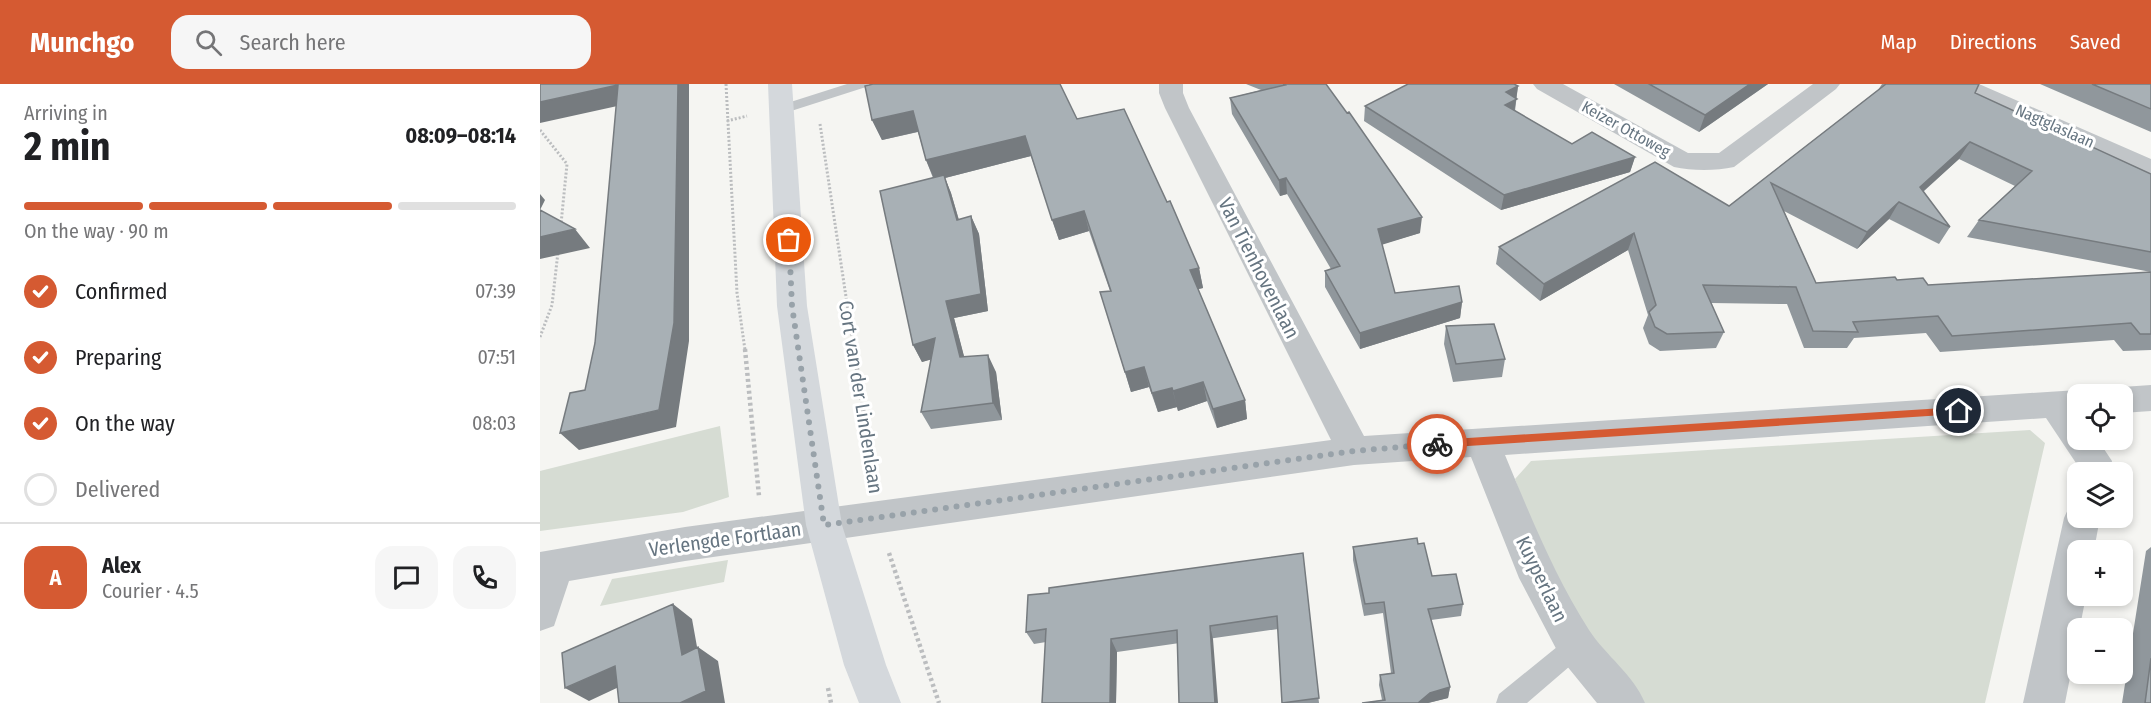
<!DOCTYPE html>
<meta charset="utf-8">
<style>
:root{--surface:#fff;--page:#f6f6f6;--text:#202124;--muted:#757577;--line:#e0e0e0;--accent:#d55a32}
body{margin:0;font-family:"Fira Sans Condensed",sans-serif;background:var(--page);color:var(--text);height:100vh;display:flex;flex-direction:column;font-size:22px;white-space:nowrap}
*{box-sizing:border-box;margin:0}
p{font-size:20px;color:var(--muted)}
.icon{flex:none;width:33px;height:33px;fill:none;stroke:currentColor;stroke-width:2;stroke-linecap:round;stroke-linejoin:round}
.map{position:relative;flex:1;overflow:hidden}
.sheet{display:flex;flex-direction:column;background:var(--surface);width:540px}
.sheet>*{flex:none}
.fabs{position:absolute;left:1527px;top:300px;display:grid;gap:12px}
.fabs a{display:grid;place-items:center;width:66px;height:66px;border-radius:12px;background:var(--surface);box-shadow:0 3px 9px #0003;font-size:30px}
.pin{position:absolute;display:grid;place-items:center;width:51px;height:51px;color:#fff;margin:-26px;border:3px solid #fff;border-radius:50%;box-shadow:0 2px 6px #0007}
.courier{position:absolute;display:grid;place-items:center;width:60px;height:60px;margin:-30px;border:4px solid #d55a32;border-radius:50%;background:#fff;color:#222;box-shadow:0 2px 8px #0007}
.head em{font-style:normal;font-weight:700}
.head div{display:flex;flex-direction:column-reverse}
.head{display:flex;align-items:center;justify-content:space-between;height:102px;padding:0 24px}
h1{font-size:39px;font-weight:700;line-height:45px}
.bar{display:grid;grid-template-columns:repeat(4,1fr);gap:9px 6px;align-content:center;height:72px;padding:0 24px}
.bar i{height:8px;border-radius:4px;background:var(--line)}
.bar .on{background:var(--accent)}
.bar p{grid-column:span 4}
.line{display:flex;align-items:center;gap:15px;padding:0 24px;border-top:2px solid var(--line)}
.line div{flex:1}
.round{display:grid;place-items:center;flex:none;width:63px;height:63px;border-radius:18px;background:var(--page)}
ol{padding:0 24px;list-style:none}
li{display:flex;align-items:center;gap:18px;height:66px}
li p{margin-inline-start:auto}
li .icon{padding:6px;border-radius:50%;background:var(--accent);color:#fff;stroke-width:4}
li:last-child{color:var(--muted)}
li i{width:33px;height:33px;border:3px solid var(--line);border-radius:50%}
header{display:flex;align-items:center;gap:36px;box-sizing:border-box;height:84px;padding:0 30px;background:var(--accent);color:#fff}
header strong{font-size:28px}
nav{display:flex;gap:33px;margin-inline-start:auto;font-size:21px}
.search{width:420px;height:54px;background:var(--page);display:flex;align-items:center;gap:15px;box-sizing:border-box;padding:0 21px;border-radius:18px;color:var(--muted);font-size:22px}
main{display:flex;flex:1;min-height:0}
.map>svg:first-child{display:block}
.green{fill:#d6dcd3}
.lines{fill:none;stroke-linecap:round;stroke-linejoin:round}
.path-far1{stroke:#bbbdbf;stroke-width:3;stroke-dasharray:2 2;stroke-linecap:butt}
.path{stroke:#bbbdbf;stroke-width:4.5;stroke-dasharray:3 3;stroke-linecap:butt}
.service{fill:#c1c5c8;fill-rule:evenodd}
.minor{fill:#c1c5c8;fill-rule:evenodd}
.secondary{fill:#d4d8dc;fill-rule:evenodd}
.wall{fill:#90979c}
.shaded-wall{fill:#767b7f}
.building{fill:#a8b0b5;stroke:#767b7f;stroke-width:1.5}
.route{fill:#d55a32}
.done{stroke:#98a2a9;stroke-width:6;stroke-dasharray:0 10.8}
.labels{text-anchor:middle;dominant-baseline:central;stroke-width:6;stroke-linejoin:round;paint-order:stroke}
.far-street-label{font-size:16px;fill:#667581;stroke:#fff}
.street-label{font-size:20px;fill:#667581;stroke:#fff}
</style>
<header>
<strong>Munchgo</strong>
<div class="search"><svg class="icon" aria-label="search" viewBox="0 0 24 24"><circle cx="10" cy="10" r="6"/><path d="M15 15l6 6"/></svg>Search here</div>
<nav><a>Map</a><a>Directions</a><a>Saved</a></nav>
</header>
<main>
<section class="sheet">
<div class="head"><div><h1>2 min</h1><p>Arriving in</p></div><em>08:09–08:14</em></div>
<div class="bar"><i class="on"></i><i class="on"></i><i class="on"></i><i></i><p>On the way · 90 m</p></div>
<ol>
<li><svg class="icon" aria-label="check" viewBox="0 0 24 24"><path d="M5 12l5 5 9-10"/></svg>Confirmed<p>07:39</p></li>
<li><svg class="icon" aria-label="check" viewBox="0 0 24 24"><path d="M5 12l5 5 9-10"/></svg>Preparing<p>07:51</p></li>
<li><svg class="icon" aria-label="check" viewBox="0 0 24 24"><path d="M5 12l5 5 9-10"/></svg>On the way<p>08:03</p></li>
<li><i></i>Delivered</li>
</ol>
<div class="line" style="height:108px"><b class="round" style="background:var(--accent);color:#fff">A</b><div><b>Alex</b><p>Courier · 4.5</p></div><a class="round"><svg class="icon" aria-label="chat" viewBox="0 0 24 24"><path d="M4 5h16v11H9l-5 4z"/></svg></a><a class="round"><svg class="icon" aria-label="phone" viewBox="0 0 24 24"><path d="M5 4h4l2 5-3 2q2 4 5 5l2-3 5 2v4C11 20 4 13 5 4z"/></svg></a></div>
</section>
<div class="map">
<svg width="1611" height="619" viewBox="0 0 1611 619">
<rect width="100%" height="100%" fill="#f5f5f2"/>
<path class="green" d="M180,342L189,413L143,428L0,447V387Z
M1490,346L1505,359L1445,619H1097L1015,507L975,395L991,377Z
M188,476L184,498L60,522L72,495Z"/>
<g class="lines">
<path class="path-far1" d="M186,0L197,209L205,266
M187,37L207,32
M280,40L314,266
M0,46L27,80L21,140
M0,253L12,221L18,168"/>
<path class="path" d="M205,265L219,412
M314,265L334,397
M349,469L399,619
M288,604L291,619"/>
<path class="service" d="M307,0H328L326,3L248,28H238L236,25L238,22Z
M1036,551L1044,554L1048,562L1044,570L987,619H956L959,610L1028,554Z"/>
<path class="minor" d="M619,0H643V9L649,24L824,352L1538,306L1550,310H1538V356H1558L1572,377L1570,388H1538V394L1534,388L1536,379L1506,334L965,371C990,431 1014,491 1049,546C1066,572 1093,590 1105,619H1057L1022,576L979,494L931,373L814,381L145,477L29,497L14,542L0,547V468L145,443L791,356L625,24L619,9Z
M993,0H1023L1148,69H1179L1273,0H1300L1296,5L1194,83C1176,87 1152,87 1134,83L997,5Z
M1407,0H1439L1611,75V93L1411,5Z
M1611,301V327L1582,329V310H1568L1570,307L1582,303Z
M1538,420V434H1560L1554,466H1538V512H1546L1525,619H1483L1524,434L1529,423Z"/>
<path class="secondary" d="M228,0H252L267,222L302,441L346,581L361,619H319L304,581L266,441L237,222Z"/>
</g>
<path class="wall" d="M706,0H786L880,149L842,160L855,209L922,218L920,234L820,265L785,203V187L791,185L747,110L740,112L692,30L690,14L721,6Z
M1074,0H1228L1159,48Z
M1342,0H1439L1435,9L1611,90V188L1427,153L1439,136L1475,102L1419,75L1383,108L1410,143L1399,160L1349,135L1317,165L1244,127L1276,199L1357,196L1388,201L1611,188V266L1583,267L1574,256L1400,268L1386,249L1314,254L1307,264H1264L1247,220L1171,219L1184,248L1176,264L1120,267L1109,260L1103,244L1108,231L1088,166L1000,217L956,180L959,163L1189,122L1338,6Z
M1500,0H1611V48Z
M978,2L975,27L1032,60L1095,73L1090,88L961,126L824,37L825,22Z
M537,35L627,118L659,184L663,204L658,205L705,316L707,335L677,344L667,317L638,327L637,323L618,328L609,303L591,308L560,208L570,207L549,147L519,156L491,72L405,94L411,109L419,136L431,132L439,150L448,227L414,234L424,273L456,288L462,336L391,345L381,328L391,275L382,278L373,261L393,94L386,76L378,48L342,56L332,36Z
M906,242L965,275L962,293L913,298L904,260Z
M878,460L892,492L923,520L921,532L891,536L910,603L908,614L888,619H822L842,616L839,601L840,591L851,589L843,529L824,532L813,476V463Z
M1611,463V619H1582L1606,467Z
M763,469L779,619H742L738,545L577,568L576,619H502L506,558L494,560L486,548L509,509Z"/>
<path class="shaded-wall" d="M138,0H149V257L136,343L39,366L20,349L119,326Z
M1210,0H1228L1159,48L1165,31Z
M78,1L91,19L0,39V18Z
M978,2L974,30L963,36L966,8Z
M373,27L381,47L342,56L332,36Z
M485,52L491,72L405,94L411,109L424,154L395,97L386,76Z
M1430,58L1419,75L1369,120L1380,103Z
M1095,73L1090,88L961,126L964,111Z
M746,94L747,110L740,112L739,96Z
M0,110L5,116L0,126Z
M1359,118L1349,135L1317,165L1327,148Z
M544,127L549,147L519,156L512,136Z
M431,132L439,150L448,227L414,234L429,291L420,273L406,217Z
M882,133L880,149L838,162V145Z
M35,145L50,164L0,175V153Z
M1094,149L1088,166L1000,217L1004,200Z
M659,184L663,204L654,206L650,186Z
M922,218L920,234L820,265V249Z
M395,254L404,272L382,278L373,261Z
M448,271L456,288L462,336L453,319Z
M604,283L609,303L591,308L585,288Z
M663,298L667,317L638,327L633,307Z
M632,304L637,323L618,328L612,309Z
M705,316L707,335L677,344L673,325Z
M133,520L152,535L161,585L142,571Z
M670,542L673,555L678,619H675Z
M571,555L577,568L576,619H570Z
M158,563L178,577L185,619H140Z
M75,582L96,595L49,617L25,604Z
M910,603L908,614L888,619H878L890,609Z"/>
<path class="building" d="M0,0H138L134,239L119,326L20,349L30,309L45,306L55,259L78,1L0,18Z
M333,0H520L537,35L584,25L627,118L630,117L659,184L650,186L705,316L673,325L663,298L633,307L632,304L612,309L604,283L585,288L560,208L571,207L544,127L512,136L485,52L386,76L373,27L332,36L325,2Z
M743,0H786L807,29L809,28L882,133L838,145L855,209L919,202L922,218L820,249L785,187L800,182L746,94L739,96L690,14L745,1Z
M868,0H974L978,2L966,8L977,15L965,21L1032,60L1052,48L1095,73L964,111L825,22Z
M1109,0H1210L1165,31Z
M1346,0H1439L1435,9L1611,90V168L1439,136L1492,87L1430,58L1380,103L1410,143L1359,118L1327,148L1231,99L1276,199L1355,193L1357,196L1383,194L1388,201L1611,188V250H1600L1591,239L1412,252L1398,232L1313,238L1318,248L1273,247L1256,203L1163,201L1184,248L1127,250L1115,243L1109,228L1116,221L1094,149L1004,200L959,163L1115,78L1189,122Z
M1552,0H1611V25Z
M404,91L417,136L431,132L441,210L406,217L420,273L448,271L453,319L381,328L395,254L373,261L340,107Z
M0,126L35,145L0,153Z
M954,240L965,275L916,280L906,242Z
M877,454L878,460L884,459L892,492L916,490L923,520L888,525L910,603L890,609L878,619H822L845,616L840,591L854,589L844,518L825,520L813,463Z
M763,469L779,614L742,619L737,532L670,542L675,619H639L637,546L571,555L570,619H502L506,545L486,548L488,511L509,509V504Z
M133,520L142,571L158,563L166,607L140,619H79L75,582L25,604L22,569Z
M1611,574V619H1605Z"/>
<path class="route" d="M1419,323L1424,327L1419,330L897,364L892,360L897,356Z"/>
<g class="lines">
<path class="done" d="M249,156L252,222L284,441L814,367L897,360"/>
</g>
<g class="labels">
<g class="far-street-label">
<text transform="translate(1515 42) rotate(24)">Nagtglaslaan</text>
<text transform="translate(1086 45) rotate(29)">Keizer Ottoweg</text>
</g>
<g class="street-label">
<text transform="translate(719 184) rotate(63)">Van Tienhovenlaan</text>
<text transform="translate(321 313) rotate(81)">Cort van der Lindenlaan</text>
<text transform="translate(185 455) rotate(-8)">Verlengde Fortlaan</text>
<text transform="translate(1002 495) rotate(64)">Kuyperlaan</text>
</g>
</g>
</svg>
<div class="fabs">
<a><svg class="icon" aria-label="locate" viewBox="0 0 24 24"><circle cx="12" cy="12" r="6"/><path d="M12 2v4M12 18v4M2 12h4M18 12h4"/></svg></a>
<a><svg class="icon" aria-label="layers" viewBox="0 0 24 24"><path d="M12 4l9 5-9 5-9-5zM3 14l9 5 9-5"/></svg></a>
<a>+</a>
<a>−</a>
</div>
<div class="pin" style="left:249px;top:156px;background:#ea580c"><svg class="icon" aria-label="bag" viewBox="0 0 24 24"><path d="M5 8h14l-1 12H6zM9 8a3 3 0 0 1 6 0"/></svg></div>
<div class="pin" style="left:1419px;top:327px;background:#1f2937"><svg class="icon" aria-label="home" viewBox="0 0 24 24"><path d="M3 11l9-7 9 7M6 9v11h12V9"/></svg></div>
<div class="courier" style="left:897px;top:360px"><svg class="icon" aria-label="bike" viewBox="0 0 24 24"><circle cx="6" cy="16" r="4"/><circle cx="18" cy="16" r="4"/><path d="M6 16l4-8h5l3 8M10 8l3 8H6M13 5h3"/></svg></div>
</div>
</main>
